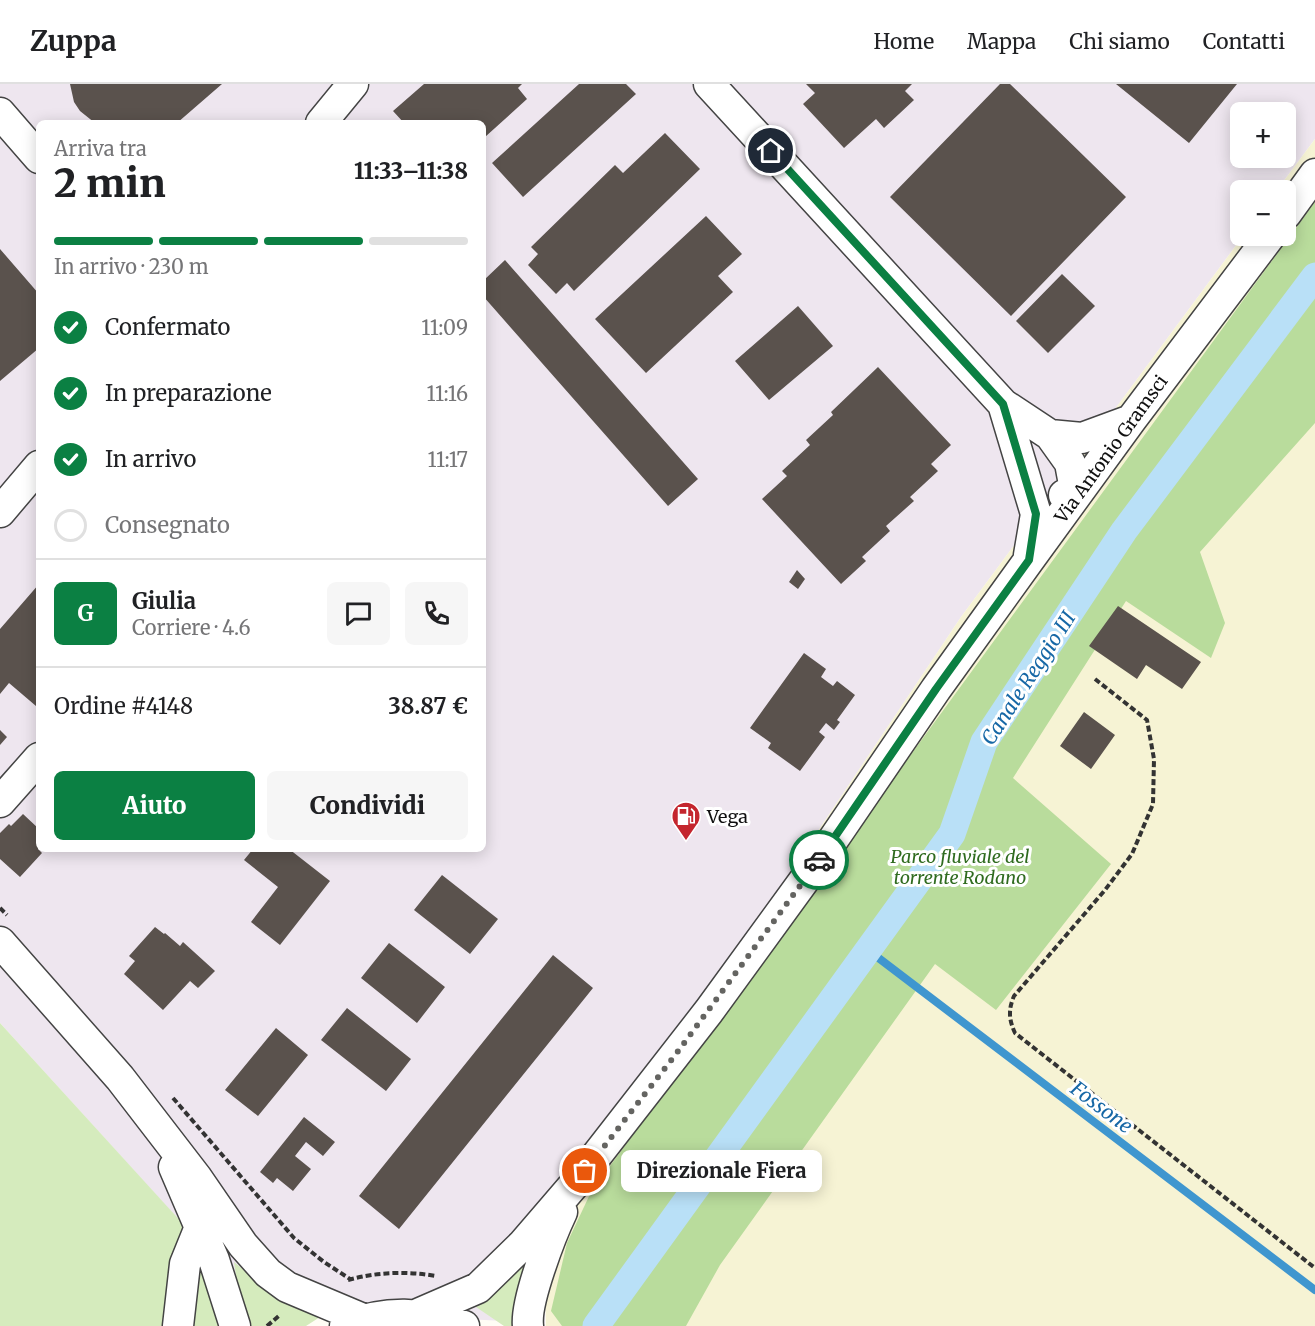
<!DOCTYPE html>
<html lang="it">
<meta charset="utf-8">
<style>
:root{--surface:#fff;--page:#f6f6f6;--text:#202124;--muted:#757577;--line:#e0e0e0;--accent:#0b8043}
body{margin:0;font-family:Merriweather,serif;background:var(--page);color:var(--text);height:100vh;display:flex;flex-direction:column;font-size:22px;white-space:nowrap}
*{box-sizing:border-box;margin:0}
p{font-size:20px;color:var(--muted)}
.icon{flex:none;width:33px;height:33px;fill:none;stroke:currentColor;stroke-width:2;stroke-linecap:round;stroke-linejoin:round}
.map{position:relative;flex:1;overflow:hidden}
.sheet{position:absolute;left:36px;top:36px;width:450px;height:732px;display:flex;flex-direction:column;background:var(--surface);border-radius:9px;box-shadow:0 3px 15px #0003}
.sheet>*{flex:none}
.buttons{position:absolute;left:1230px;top:18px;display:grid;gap:12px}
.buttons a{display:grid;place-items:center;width:66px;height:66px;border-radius:9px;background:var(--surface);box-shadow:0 3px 15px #0003;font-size:30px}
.pin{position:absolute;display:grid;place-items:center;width:51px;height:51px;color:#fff;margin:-26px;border:3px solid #fff;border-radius:50%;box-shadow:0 2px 6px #0007}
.courier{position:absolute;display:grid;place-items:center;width:60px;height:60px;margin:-30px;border:4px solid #0b8043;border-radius:50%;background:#fff;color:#222;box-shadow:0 2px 8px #0007}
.bubble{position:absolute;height:42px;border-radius:9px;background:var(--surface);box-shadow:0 3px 15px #0003;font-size:20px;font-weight:800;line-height:42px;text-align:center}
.headline em{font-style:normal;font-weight:800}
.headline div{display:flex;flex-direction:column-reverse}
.headline{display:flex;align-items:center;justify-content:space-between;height:102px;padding:0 18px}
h1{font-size:39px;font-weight:800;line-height:45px}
.bar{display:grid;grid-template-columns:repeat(4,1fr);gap:9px 6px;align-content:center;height:72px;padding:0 18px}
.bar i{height:8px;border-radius:4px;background:var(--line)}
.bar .current{background:var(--accent)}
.bar p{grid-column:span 4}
.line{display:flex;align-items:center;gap:15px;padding:0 18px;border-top:2px solid var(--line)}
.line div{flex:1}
.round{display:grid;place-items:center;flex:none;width:63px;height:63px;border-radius:9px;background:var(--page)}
ol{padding:0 18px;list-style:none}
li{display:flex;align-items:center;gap:18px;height:66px}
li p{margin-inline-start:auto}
li .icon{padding:6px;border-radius:50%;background:var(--accent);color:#fff;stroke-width:4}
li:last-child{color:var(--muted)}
li i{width:33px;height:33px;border:3px solid var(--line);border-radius:50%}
.button{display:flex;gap:12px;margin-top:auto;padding:12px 18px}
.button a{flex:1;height:69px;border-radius:9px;background:var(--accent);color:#fff;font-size:24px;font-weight:800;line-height:69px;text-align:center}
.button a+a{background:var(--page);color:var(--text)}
header{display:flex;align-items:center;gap:36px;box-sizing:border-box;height:84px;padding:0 30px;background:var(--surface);border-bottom:2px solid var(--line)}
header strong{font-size:28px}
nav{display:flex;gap:33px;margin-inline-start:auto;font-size:21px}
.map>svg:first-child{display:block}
.industrial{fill:#eee6ef;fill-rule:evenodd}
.farmland{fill:#f6f3d4}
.green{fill:#d5ebbd}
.forest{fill:#b9dc9c}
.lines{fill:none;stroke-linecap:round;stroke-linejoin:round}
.stream{stroke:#3f96cf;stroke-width:8}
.canal{stroke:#b9e0f7;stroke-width:27}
.building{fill:#5a524d}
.minor-casing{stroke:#444;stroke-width:33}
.path{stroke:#333;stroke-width:4;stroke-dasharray:6 3;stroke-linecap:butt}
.minor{stroke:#fff;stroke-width:30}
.done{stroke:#646461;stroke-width:6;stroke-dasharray:0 10.8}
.route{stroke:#0b8043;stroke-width:8}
.labels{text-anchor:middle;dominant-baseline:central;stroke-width:6;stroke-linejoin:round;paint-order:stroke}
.street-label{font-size:18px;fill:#111;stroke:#fff}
.poi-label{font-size:18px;fill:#111;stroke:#fff;text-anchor:start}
.park-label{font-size:18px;font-style:italic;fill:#2f6b1f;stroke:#fff}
.water-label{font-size:20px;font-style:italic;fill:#1768a6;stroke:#fff}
</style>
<header>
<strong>Zuppa</strong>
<nav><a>Home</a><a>Mappa</a><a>Chi siamo</a><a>Contatti</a></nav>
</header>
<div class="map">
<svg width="1315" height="1242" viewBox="0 0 1315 1242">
<rect width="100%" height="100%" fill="#fffdf5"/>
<path class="industrial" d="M0,0H1315V55L1277,106H1240V152H1243L961,533L578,1106L545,1198V1239L260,1225L0,939ZM1240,28H1286V74H1240ZM39,39H483V765H39Z"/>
<path class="farmland" d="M1315,55V1242H546L545,1198L578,1106L961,533L1243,152H1286V106H1277Z"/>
<path class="green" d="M0,939L237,1199L234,1178L267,1205L320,1233L306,1242H0Z
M539,1159L521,1242H504L476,1223Z"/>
<path class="forest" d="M1315,118V339L1200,468L1225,539L1211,574L1126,517L1013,694L1111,780L996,926L935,880L720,1181L686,1242H562L551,1227L567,1159L591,1108Z"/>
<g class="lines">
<path class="stream" d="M868,866L1315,1206"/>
<path class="canal" d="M596,1242L952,750L984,658L1124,447L1315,192"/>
</g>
<path class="building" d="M70,0H222L177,39H95L80,27L74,18Z
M424,0H522L518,4L527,15L485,53L483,51V39H404L393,27Z
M579,0H626L636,10L523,113L492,79Z
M806,0H912L905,7L914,16L884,44L876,35L844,64L803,20L815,9Z
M1000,0H1010L1126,113L1011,232L890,113Z
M1116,0H1237L1189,59Z
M665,49L700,85L574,207L567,199L556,210L528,181L538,170L531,163L615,81L623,89Z
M706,132L742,170L718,192L733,208L646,289L595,235Z
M0,165L39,210V264L0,297Z
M505,176L698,395L668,422L483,212V197Z
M1062,190L1095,222L1048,269L1016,237Z
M798,222L833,262L769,316L735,277Z
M878,283L951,361L931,380L938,387L910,413L914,417L886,442L890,447L862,473L866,477L841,500L762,415L787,392L782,387L810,361L806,356L833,331L831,328Z
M797,486L805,495L798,505L789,498Z
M39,500V619L36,622L9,599L0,610V545Z
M1118,522L1201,578L1182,605L1146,581L1137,595L1089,562Z
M804,569L826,585L821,593L833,602L837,597L855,611L837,636L840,638L834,646L826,639L819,648L825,653L800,687L768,664L771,659L750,644Z
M1084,628L1115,651L1091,685L1060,662Z
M0,646L7,653L0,661Z
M23,730L39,745L38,765L42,769L20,793L0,775V749L9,740L11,742Z
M253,765H289L330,797L280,861L251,838L278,803L244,776Z
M442,791L498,835L470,870L414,826Z
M155,843L164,850L165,849L180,862L183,858L215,887L198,904L190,897L163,926L124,890L135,877L129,872Z
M389,859L445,903L417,939L361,894Z
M553,871L593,904L399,1145L359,1112Z
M347,924L411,975L386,1007L321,956Z
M276,944L308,971L258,1032L225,1006Z
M304,1033L335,1058L323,1072L306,1058L295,1072L311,1085L293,1107L277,1094L273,1099L260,1088Z"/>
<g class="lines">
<g class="minor-casing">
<path id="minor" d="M709,0L1003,320L1036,430L1029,471
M0,29L39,74
M321,39L353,0
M1286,130L1315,90
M1003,320L1050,351L1082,354L1131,336
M1050,351L1070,379L1076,411H1064
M0,428L39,382
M0,718L39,674
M0,858L120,994L197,1094L243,1161L268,1189L287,1203L363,1235
M174,1083L214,1176L235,1242
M418,1230L478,1204L523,1160L572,1103L709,927L824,769L936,605L1029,476L1131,336L1270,152
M178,1242L185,1180L200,1143
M345,1242C387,1226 422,1228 464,1242
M528,1242C525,1218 551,1151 562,1128"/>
</g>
<path class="path" d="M1095,595L1147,636L1154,675L1153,720L1132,770L1105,806L1014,912C1008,926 1009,936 1015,949L1315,1184
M0,824L7,831
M173,1014L294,1154L324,1178L350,1195
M348,1196C377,1188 406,1187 436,1192
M267,1242L280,1231"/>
<use href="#minor" class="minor"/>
</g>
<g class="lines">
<path class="done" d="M585,1087L676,970L819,776"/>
<path class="route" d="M771,67L1003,320L1036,430L1029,476L936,605L819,776"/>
</g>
<defs>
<g id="fuel-pin" transform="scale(1.5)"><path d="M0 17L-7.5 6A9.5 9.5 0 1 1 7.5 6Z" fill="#c4262e" stroke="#fff"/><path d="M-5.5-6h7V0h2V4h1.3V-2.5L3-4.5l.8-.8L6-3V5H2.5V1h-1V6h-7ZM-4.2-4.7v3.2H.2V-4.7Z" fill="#fff"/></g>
</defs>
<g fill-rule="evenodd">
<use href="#fuel-pin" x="686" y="732"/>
</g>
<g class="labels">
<g class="street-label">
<text transform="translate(1111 365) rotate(-54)">Via Antonio Gramsci</text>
</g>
<g class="poi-label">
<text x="707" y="732">Vega</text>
</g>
<g class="park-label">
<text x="960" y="772">Parco fluviale del<tspan x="960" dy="21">torrente Rodano</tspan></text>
</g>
<g class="water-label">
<text transform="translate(1028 594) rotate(-57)">Canale Reggio III</text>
<text transform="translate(1102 1023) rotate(37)">Fossone</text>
</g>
</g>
</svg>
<div class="buttons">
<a>+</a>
<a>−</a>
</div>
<div class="pin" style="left:585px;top:1087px;background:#ea580c"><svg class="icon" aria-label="bag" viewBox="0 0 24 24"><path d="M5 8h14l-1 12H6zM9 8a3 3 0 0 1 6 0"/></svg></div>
<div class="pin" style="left:771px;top:67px;background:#1f2937"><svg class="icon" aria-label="home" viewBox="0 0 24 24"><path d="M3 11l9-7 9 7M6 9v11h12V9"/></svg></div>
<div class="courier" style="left:819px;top:776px"><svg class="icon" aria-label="car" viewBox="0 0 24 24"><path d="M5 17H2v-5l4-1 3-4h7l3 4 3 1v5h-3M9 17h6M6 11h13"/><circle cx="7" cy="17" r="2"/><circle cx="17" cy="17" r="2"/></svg></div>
<div class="bubble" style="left:621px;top:1066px;width:201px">Direzionale Fiera</div>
<section class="sheet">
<div class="headline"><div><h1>2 min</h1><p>Arriva tra</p></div><em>11:33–11:38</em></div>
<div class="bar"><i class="current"></i><i class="current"></i><i class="current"></i><i></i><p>In arrivo · 230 m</p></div>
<ol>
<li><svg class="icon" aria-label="check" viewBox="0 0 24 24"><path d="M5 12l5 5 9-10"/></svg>Confermato<p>11:09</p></li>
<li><svg class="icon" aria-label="check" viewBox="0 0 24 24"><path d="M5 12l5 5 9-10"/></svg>In preparazione<p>11:16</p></li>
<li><svg class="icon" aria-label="check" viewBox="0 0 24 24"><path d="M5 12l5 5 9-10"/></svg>In arrivo<p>11:17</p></li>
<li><i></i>Consegnato</li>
</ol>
<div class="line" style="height:108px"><b class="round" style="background:var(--accent);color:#fff">G</b><div><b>Giulia</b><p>Corriere · 4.6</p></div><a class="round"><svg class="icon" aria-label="chat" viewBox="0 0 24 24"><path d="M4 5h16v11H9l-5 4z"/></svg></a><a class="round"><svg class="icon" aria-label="phone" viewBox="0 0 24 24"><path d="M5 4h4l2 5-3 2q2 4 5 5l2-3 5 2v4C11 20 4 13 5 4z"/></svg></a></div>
<div class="line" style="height:78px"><div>Ordine #4148</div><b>38.87 €</b></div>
<div class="button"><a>Aiuto</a><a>Condividi</a></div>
</section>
</div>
